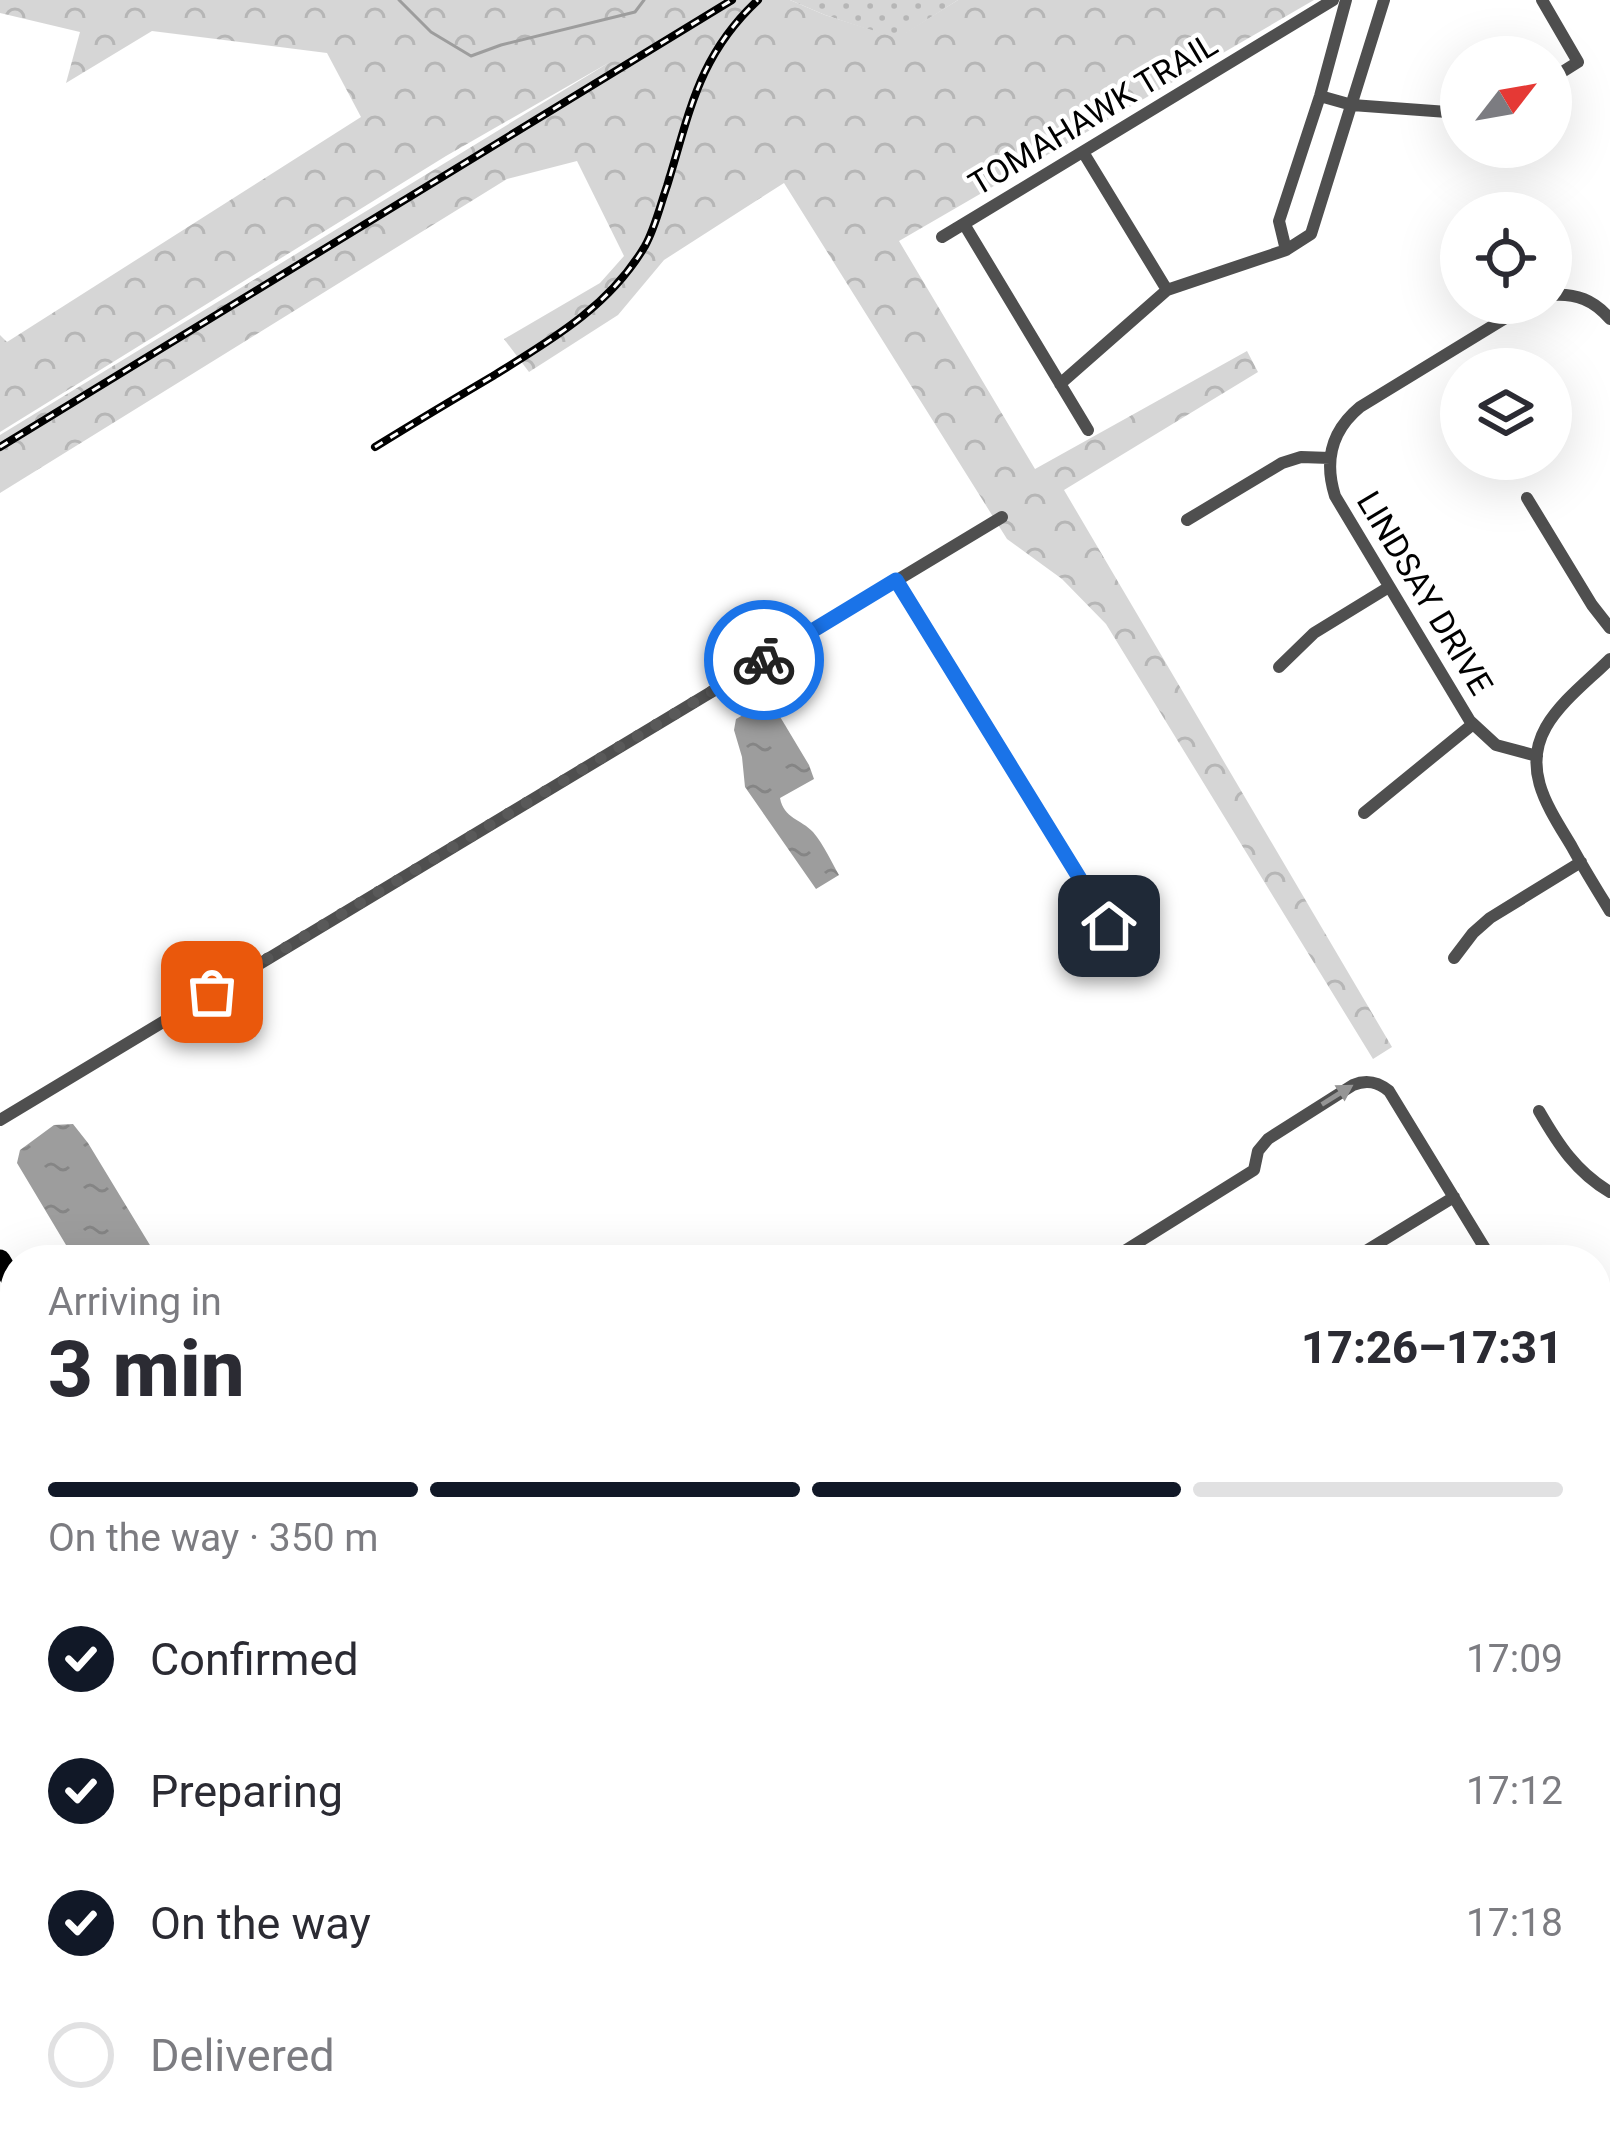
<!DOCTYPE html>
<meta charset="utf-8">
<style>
:root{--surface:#fff;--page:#f2f2f3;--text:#2b2b33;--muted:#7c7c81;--line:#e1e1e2;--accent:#111827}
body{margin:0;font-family:Roboto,sans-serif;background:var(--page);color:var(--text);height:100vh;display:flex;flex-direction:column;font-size:45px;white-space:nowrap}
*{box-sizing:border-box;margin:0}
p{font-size:39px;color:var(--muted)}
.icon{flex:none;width:66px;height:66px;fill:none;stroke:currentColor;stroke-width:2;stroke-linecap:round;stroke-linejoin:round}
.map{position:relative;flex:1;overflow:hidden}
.sheet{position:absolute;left:0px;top:1245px;width:1611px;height:903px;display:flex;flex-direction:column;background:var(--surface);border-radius:48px 48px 0 0;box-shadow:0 12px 48px #0002}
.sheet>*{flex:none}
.needle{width:78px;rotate:59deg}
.buttons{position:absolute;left:1440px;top:36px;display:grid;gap:24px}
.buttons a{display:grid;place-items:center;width:132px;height:132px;border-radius:50%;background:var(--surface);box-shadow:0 12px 48px #0002;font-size:60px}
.pin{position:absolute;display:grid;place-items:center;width:102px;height:102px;color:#fff;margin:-51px;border-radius:24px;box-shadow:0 6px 18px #0006}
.courier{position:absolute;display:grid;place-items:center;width:120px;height:120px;margin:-60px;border:9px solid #1a73e8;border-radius:50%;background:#fff;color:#222;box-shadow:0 3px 15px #0007}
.summary em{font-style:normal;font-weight:800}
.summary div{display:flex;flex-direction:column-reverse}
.summary{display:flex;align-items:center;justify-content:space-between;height:204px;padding:0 48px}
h1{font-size:78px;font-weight:800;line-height:90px}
.bar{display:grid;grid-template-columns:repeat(4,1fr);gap:18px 12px;align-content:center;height:144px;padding:0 48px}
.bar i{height:15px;border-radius:9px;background:var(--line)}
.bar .current{background:var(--accent)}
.bar p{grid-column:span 4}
ol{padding:0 48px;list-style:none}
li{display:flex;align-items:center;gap:36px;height:132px}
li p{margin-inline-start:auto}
li .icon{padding:12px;border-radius:50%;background:var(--accent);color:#fff;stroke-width:4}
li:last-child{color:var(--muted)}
li i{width:66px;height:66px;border:6px solid var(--line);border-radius:50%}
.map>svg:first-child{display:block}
.grass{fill:url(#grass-dots)}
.forest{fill:url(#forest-crowns)}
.water{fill:url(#water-ripples)}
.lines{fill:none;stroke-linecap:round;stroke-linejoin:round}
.stream{stroke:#9d9d9d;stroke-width:3}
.street{stroke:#4f4f4f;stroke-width:12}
.secondary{stroke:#1c1c1c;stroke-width:18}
.primary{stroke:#000;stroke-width:21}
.rail-casing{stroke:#000;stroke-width:8}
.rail{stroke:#fff;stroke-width:3;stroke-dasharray:9;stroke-linecap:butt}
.oneway{fill:#959595}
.done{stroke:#595959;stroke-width:12;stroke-dasharray:0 21.6}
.route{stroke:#1a73e8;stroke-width:15}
.labels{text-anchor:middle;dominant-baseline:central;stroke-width:9;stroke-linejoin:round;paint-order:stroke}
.street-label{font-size:33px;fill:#000;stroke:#fff}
</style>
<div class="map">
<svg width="1610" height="2147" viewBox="0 0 1610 2147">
<defs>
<pattern id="grass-dots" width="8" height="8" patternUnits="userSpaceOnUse" patternTransform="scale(3)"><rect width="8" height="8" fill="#d6d6d6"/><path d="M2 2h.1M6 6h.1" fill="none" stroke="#b6b6b6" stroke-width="1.8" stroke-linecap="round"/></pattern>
<pattern id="forest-crowns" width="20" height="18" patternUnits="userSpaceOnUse" patternTransform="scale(3)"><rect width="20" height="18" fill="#d6d6d6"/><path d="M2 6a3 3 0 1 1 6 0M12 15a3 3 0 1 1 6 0" fill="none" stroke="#b6b6b6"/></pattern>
<pattern id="water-ripples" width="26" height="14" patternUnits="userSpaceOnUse" patternTransform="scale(3)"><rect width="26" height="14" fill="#9d9d9d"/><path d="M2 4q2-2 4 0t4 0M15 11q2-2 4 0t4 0" fill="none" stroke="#858585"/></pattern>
</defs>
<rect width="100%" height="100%" fill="#fff"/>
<path class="grass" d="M790,0H958L897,39L825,15Z"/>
<path class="forest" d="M0,0H790L825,15L897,38L958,0H1314L899,241L1035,469L1247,351L1258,372L1064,490L1392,1047L1373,1059L1106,624L1062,579L1007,539L784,183L664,260L618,315L529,372L504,339L600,283L624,256L577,161L507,179L0,493V435L610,62L446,156L0,432V335L7,342L361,117L327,53L152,31L66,83L80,32L0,13Z
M1172,2133H1286L1293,2147H1147Z"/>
<path class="water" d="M761,705L776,710L809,765L814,779L780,798C784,819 801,819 813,832C824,845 831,861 839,875L816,889L745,787L742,757L734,730L736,719Z
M73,1124L88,1143L159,1260H75L17,1163L20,1150L54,1125Z"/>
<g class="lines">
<path class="stream" d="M399,0L431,32L471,56L501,45L635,12L644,0"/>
<path class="street" d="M1542,0L1578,62L1551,79
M1320,96L1352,105L1461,113
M1083,152L1167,290
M964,224L1088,430
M942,237L1333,0
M1286,250L1279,221L1320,96L1346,0
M1551,295C1576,293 1594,300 1610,319
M1530,303L1360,407C1331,431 1324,461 1335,496L1470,721L1496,745L1537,756
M1060,384L1167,290L1286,250L1311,234L1384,0
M1527,498L1592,605L1610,628
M1187,520L1282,463L1301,457L1330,458
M896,580L1109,926
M1610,659C1589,680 1561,701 1546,727C1521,771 1550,810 1572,847C1584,869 1597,890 1610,911
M1279,667L1314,633L1389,587
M1364,813L1473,724
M1454,958L1473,933L1490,918L1581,862
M1539,1111C1558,1144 1576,1172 1610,1192
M0,1120L1002,517
M1110,1260L1254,1170L1258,1151L1268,1139L1353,1085C1367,1079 1378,1082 1389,1091L1492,1260
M1351,1260L1454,1197
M1596,1524L1601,1522L1610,1523
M1596,1726L1610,1748
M1596,2028L1610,2050
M0,2101L15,2092
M1596,2102L1610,2093
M1364,2133L1389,2147
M1520,2147L1544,2133"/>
<path class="secondary" d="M1596,1668L1610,1659
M826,2147L849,2133"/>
<path class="primary" d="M0,1260L15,1285
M539,2133L548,2147"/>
<g class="rail-casing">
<path id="rail" d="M0,447L732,0
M375,447C414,423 454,399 493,376C551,340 609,307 645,246C655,228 660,206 667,186C690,112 698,56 758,0"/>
</g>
<use href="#rail" class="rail"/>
</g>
<defs><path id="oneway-solid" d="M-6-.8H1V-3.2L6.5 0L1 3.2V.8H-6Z" transform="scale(3)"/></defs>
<use class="oneway" href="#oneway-solid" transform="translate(1337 1095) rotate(-32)"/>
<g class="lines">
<path class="done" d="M212,992L764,660"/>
<path class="route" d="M764,660L896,580L1109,926"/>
</g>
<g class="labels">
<g class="street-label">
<text transform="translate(1093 114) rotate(-31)">TOMAHAWK TRAIL</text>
<text transform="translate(1425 593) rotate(59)">LINDSAY DRIVE</text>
</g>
</g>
</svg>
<div class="buttons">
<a><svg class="needle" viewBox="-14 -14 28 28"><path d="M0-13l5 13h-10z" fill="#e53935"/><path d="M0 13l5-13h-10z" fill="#7c7c81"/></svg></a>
<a><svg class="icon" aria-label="locate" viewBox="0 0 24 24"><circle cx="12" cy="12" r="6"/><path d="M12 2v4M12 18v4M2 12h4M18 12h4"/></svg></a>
<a><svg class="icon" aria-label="layers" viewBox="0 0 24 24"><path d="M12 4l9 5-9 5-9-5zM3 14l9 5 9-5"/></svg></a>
</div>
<div class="pin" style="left:212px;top:992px;background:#ea580c"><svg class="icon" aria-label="bag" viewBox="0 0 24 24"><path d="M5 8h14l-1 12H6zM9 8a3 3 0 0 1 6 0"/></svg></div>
<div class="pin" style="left:1109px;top:926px;background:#1f2937"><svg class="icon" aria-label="home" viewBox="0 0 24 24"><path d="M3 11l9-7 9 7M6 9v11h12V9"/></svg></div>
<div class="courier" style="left:764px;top:660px"><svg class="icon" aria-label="bike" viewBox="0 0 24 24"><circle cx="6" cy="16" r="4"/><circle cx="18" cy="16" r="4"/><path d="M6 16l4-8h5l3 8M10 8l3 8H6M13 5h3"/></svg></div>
<section class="sheet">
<div class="summary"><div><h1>3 min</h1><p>Arriving in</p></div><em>17:26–17:31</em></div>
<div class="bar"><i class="current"></i><i class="current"></i><i class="current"></i><i></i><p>On the way · 350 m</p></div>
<ol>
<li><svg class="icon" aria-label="check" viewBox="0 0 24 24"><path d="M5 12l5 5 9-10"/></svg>Confirmed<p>17:09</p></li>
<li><svg class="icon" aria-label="check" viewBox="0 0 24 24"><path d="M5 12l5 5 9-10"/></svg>Preparing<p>17:12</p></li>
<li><svg class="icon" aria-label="check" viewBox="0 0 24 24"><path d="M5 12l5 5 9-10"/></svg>On the way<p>17:18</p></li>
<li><i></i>Delivered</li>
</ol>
</section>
</div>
